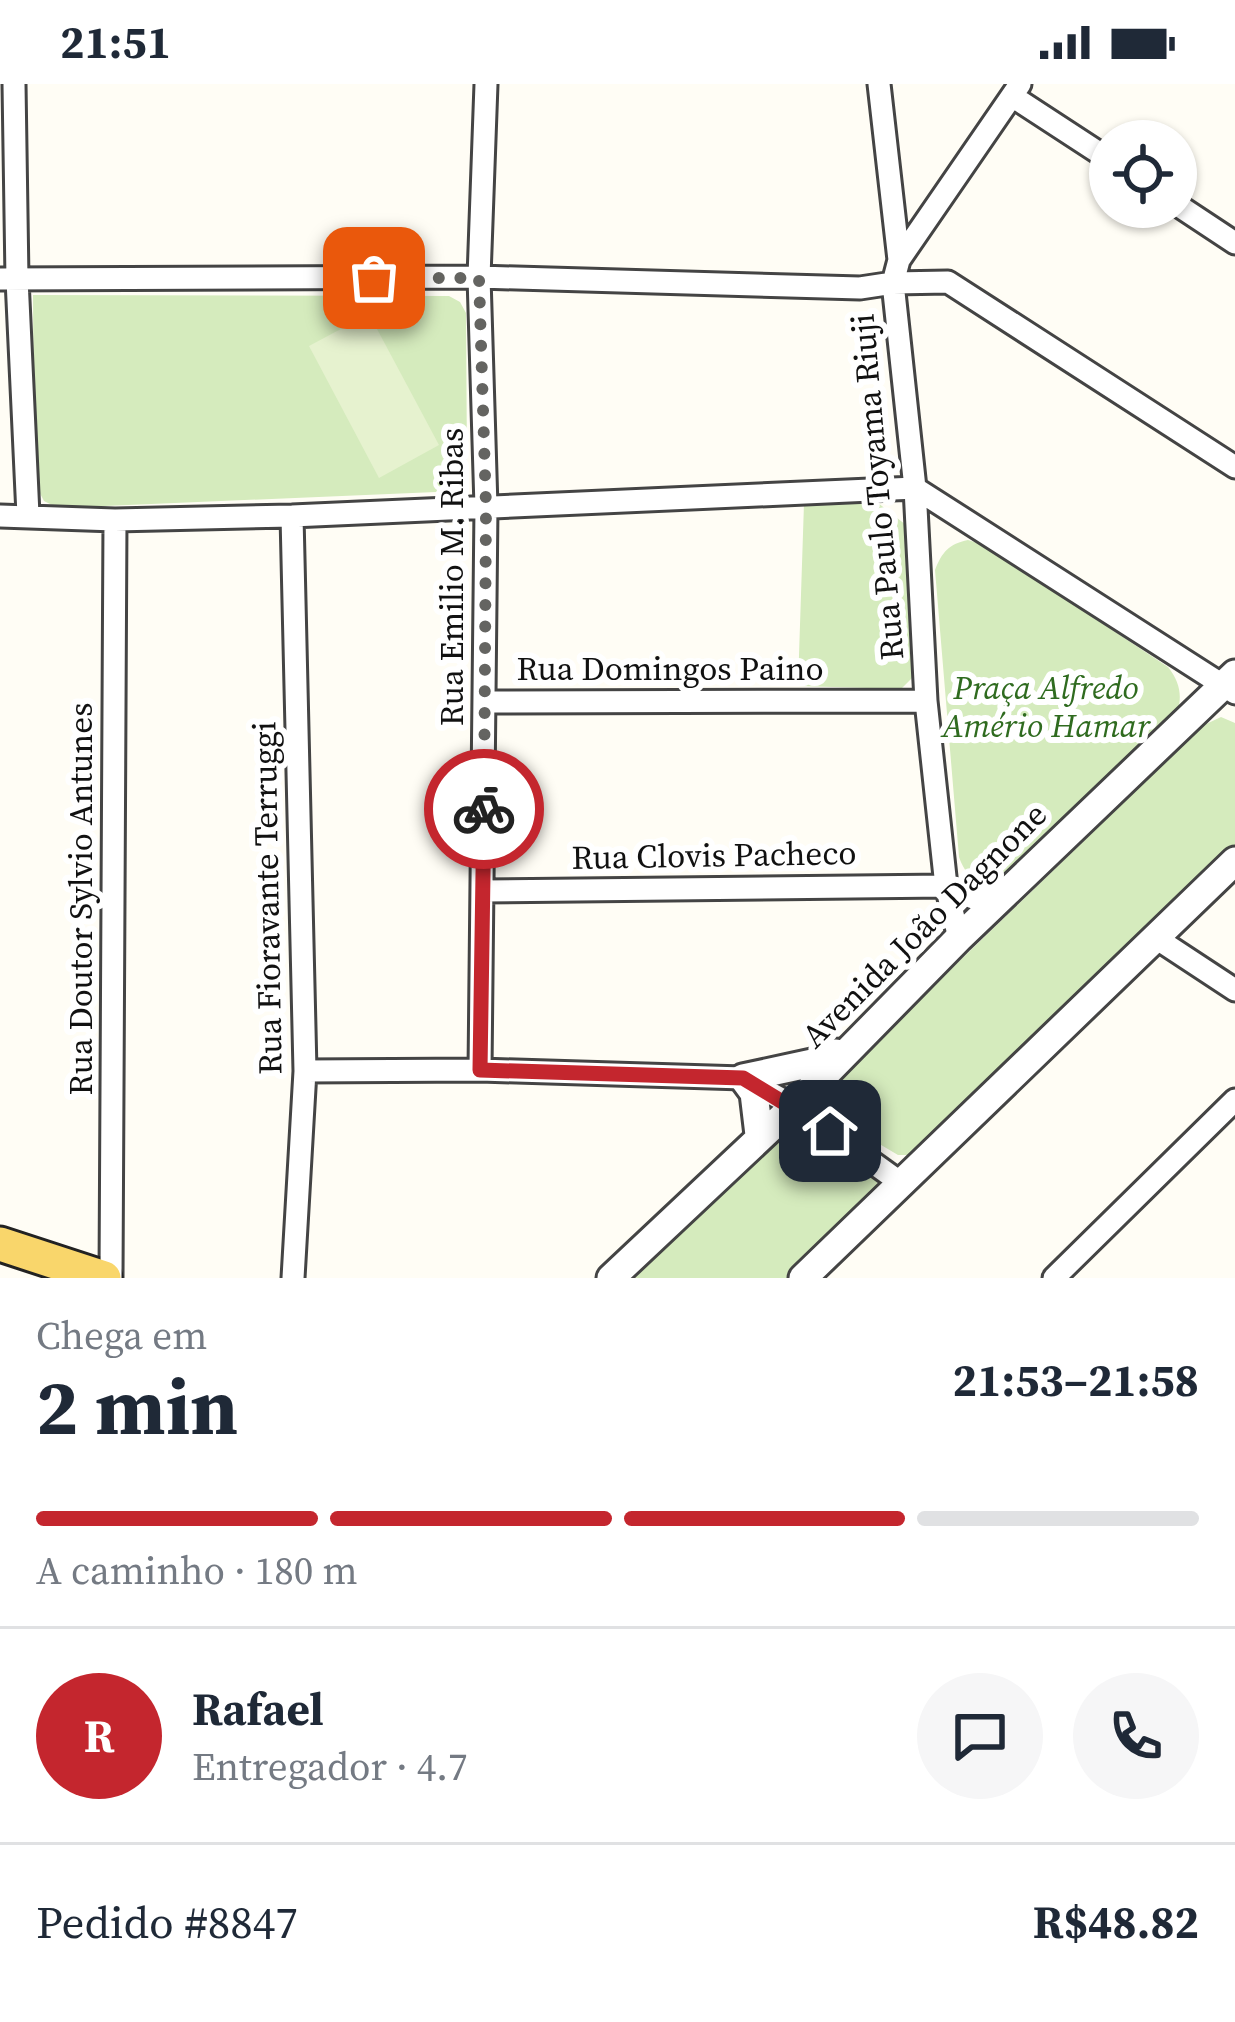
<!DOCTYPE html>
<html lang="pt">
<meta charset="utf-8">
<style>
:root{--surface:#fff;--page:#f6f6f7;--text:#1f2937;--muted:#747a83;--line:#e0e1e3;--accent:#c4262e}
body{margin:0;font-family:"Source Serif 4",serif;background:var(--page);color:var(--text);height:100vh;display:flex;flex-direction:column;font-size:45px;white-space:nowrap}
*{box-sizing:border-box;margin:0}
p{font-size:39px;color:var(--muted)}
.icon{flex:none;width:66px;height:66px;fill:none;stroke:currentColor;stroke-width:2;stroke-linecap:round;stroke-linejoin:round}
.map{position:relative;height:1194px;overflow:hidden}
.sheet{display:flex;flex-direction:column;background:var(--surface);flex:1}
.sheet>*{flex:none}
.tools{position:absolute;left:1089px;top:36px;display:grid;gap:24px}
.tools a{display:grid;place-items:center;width:108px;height:108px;border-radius:50%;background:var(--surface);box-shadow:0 3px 9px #0004;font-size:60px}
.pin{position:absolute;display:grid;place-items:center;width:102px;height:102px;color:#fff;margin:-51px;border-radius:24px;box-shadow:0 6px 18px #0006}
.courier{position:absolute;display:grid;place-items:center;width:120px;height:120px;margin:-60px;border:9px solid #c4262e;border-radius:50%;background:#fff;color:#222;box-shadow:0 3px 15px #0007}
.summary em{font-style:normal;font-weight:700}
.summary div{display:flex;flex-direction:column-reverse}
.summary{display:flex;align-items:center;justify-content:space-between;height:204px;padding:0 36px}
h1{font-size:78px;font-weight:700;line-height:90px}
.bar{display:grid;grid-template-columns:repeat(4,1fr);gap:18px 12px;align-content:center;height:144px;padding:0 36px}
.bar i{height:15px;border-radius:9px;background:var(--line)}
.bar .on{background:var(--accent)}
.bar p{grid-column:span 4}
.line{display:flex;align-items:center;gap:30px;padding:0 36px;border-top:3px solid var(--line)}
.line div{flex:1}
.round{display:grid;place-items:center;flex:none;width:126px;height:126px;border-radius:63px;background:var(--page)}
.status{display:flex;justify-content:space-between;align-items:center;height:84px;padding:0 60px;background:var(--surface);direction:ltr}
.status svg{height:33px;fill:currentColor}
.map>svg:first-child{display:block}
.green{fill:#d5ebbd}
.pitch{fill:#e6f2cf}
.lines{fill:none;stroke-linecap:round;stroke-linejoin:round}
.minor-casing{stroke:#444;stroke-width:27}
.tertiary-casing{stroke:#444;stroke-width:33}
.primary-casing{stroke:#222;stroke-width:39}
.minor{stroke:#fff;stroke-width:21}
.tertiary{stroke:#fff;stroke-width:27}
.primary{stroke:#f9d66b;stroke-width:33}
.done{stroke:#646461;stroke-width:12;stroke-dasharray:0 21.6}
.route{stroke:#c4262e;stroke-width:15}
.labels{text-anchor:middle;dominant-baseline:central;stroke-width:12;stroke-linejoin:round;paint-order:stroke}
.street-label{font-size:33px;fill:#111;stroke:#fff}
.park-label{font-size:33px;font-style:italic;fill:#2f6b1f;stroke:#fff}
</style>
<div class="status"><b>21:51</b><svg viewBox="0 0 49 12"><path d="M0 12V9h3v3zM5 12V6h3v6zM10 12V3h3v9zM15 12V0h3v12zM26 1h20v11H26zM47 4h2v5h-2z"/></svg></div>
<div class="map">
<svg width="1235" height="1194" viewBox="0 0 1235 1194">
<rect width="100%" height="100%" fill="#fffdf5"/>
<path class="green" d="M33,211L449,212L460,218L466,229L467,381L449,402L436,408L58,424L44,417L34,398Z
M873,415L906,441L916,590L901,605L798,602L804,419Z
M968,456L984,461L1168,583C1183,602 1183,619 1172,640L997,801C977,801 965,791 959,773L935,486C942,468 949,460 968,456Z
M1221,633L1235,639V762L913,1071H898L827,1029L822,1016L832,1000L1204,641Z
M790,1047H806L874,1090L878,1101L789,1194H630Z"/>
<path class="pitch" d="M369,230L439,361L379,394L309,262Z"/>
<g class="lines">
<g class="minor-casing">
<path id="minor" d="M14,0L17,195L28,431
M879,0L899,176L893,199L915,404L926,617L946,802L959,854
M1012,12L1110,76
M1176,120L1235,159
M899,176L1020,0
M0,195L479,193L860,204L893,199L948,198L1235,383
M0,432L115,436L292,432L915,404L1235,609
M292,432L305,987L293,1194
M485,618L926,617
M483,807L946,802L973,814L998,816
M1156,854L1235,906
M480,986L486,423L479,193L486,0
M305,987L480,986L743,994L794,1022L901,1099
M111,1194L115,436
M1054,1194L1235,1016"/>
</g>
<g class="tertiary-casing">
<path id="tertiary" d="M759,1051L754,1009L743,994L817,978L836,969
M611,1194L794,1022L959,854L1235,590
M803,1194L1235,777"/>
</g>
<g class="primary-casing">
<path id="primary" d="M0,1160L104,1194"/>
</g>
<use href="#minor" class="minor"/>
<use href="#tertiary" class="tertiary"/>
<use href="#primary" class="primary"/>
</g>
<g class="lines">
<path class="done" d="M374,194H479L486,423L484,725"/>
<path class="route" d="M484,725L480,986L743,994L830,1047"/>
</g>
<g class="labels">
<g class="street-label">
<text transform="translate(877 403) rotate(-95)">Rua Paulo Toyama Riuji</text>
<text transform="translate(451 493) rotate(-90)">Rua Emilio M. Ribas</text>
<text x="670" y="584">Rua Domingos Paino</text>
<text transform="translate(714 771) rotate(-1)">Rua Clovis Pacheco</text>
<text transform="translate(267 814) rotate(-91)">Rua Fioravante Terruggi</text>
<text transform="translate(80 815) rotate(-90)">Rua Doutor Sylvio Antunes</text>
<text transform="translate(924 841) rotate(-45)">Avenida João Dagnone</text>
</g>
<g class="park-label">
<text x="1046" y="603">Praça Alfredo<tspan x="1046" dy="38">Amério Hamar</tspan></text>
</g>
</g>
</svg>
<div class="tools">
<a><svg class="icon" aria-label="locate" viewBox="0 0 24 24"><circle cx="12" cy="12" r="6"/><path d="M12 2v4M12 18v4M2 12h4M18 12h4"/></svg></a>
</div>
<div class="pin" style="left:374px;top:194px;background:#ea580c"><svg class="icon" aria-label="bag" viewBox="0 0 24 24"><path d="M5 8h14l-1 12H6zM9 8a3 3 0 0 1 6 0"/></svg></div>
<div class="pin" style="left:830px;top:1047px;background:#1f2937"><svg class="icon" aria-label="home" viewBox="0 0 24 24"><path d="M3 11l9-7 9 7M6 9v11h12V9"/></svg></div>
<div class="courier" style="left:484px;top:725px"><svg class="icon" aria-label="bike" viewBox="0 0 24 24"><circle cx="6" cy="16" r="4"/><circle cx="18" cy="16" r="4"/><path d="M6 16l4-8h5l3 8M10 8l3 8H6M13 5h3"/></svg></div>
</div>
<section class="sheet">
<div class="summary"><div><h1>2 min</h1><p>Chega em</p></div><em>21:53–21:58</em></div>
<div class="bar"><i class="on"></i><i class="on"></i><i class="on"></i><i></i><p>A caminho · 180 m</p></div>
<div class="line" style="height:216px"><b class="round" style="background:var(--accent);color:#fff">R</b><div><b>Rafael</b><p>Entregador · 4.7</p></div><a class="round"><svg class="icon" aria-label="chat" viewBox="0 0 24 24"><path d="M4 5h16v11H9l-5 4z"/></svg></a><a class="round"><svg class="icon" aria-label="phone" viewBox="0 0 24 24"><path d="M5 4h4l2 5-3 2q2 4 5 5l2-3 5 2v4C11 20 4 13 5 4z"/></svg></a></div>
<div class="line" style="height:156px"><div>Pedido #8847</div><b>R$48.82</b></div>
</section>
